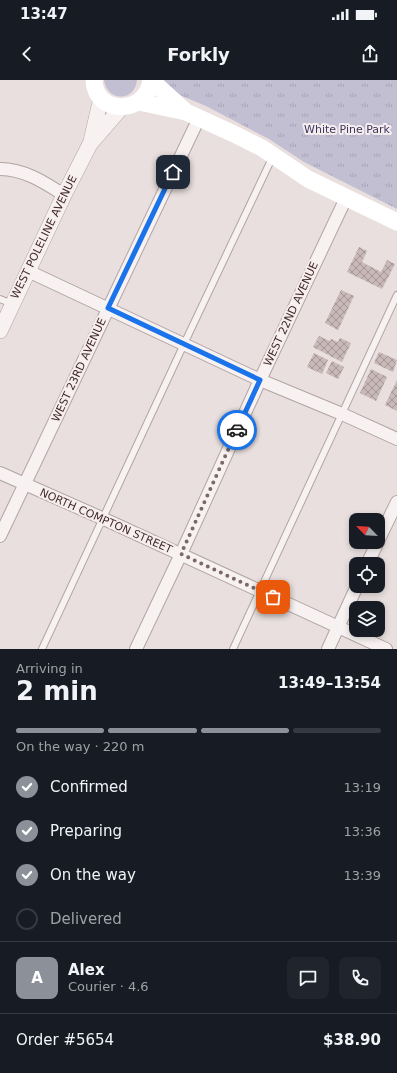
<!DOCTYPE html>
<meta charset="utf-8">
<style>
:root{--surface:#171b24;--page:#20242c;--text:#f1f3f6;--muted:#9ea1a6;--line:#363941;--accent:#8c9099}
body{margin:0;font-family:"DejaVu Sans",sans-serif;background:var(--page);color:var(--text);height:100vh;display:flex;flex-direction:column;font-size:15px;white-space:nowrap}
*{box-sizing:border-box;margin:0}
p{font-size:13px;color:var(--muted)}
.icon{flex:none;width:22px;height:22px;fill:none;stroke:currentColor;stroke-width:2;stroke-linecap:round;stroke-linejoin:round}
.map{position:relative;height:569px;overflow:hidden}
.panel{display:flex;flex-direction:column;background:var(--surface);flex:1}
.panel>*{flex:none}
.needle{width:26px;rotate:295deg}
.controls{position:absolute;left:349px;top:433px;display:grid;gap:8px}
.controls a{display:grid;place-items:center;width:36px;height:36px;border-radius:8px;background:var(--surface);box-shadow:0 2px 6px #0003;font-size:20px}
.pin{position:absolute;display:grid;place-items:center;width:34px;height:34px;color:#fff;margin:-17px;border-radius:8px;box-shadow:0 2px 6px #0006}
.courier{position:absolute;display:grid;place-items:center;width:40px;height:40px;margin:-20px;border:3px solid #1a73e8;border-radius:50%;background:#fff;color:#222;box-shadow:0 1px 5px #0007}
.headline em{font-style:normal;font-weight:700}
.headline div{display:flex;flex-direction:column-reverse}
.headline{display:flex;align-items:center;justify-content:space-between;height:68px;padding:0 16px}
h1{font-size:26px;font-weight:700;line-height:30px}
.bar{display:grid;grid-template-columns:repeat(4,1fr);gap:6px 4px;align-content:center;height:48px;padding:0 16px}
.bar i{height:5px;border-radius:3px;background:var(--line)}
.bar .selected{background:var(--accent)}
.bar p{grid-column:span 4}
.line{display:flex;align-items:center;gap:10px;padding:0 16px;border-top:1px solid var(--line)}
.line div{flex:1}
.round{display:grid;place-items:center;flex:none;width:42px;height:42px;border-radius:8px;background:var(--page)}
ol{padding:0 16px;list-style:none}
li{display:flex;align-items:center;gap:12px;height:44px}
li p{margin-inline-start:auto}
li .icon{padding:4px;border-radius:50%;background:var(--accent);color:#fff;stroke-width:4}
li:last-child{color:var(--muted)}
li i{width:22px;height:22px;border:2px solid var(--line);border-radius:50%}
.status{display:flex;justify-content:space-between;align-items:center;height:28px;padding:0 20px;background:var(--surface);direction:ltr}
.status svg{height:11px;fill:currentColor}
header{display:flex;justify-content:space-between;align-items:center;height:52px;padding:0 16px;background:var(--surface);font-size:18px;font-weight:700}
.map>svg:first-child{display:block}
.green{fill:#c2bfd3}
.park{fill:url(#park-tufts)}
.building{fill:url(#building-cross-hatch)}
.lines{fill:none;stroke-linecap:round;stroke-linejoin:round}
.service-casing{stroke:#b2a4a3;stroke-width:8}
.minor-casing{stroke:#b2a4a3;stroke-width:14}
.tertiary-casing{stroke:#b2a4a3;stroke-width:16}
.service{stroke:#f7f2f1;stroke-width:6}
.minor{stroke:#f7f2f1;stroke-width:12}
.tertiary{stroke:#f7f2f1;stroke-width:15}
.secondary{stroke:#fff;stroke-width:17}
.done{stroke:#7b6867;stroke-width:4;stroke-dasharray:0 7.2}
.route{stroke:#1a73e8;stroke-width:5}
.labels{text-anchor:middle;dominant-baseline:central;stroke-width:4;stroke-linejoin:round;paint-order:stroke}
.park-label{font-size:11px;fill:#3d345c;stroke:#f6eeee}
.street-label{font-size:11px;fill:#402827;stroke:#f6eeee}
</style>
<div class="status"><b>13:47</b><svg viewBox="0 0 49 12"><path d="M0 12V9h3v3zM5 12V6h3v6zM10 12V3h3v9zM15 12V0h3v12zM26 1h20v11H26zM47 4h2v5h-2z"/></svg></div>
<header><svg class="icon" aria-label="back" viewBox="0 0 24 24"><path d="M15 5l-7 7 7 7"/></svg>Forkly<svg class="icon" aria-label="share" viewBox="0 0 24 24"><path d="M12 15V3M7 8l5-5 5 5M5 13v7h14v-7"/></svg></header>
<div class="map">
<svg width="397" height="569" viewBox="0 0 397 569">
<defs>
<pattern id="park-tufts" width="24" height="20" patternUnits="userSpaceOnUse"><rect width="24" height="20" fill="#c2bfd3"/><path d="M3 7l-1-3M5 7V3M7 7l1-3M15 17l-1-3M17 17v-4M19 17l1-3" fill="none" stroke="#a8a4b5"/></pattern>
<pattern id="building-cross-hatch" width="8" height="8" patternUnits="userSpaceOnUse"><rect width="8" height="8" fill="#c8b9b8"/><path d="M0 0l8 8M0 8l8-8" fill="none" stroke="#a49696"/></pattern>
</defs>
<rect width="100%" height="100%" fill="#e8dfde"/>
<path class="green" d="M104,0H137C135,22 107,22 104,0Z"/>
<path class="park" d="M159,0H397V129L304,82L269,59L206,26L177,14Z"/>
<path class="building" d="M359,167L367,171L362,182L381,192L387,180L395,184L382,209L347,192Z
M341,210L354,216L338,250L325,243Z
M319,256L330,261L331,259L338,262L340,258L351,263L342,282L313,267Z
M379,272L397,280L393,292L374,283Z
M314,273L328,280L322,294L307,287Z
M332,281L344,287L338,299L326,293Z
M371,289L387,297L376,321L360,313Z
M397,300V331L385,325Z"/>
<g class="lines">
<g class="service-casing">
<path id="service" d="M0,219L12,224
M42,569L184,264L273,76
M233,569L397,215"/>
</g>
<g class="minor-casing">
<path id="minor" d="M0,89C24,89 44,102 64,115
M28,191L260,300L342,334L397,359
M0,393L104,439L386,569
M0,456L199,38
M378,461L397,422
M367,484L378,462
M136,569L181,474L260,300L346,118
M328,569L357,506"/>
</g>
<g class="tertiary-casing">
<path id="tertiary" d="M91,61L101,18
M0,251L64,115L90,64L122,27"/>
</g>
<use href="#service" class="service"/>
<use href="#minor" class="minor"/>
<use href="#tertiary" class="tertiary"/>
<path class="secondary" d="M94,0C95,35 146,36 151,0
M151,0L186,32
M139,22L186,32L234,54L262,68L308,99L397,142"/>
</g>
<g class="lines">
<path class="done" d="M237,350L181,474L273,517"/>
<path class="route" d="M173,92L108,228L260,300L237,350"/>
</g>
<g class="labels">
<g class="park-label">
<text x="347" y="49">White Pine Park</text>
</g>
<g class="street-label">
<text transform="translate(44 157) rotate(-64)">WEST POLELINE AVENUE</text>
<text transform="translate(291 234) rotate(-65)">WEST 22ND AVENUE</text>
<text transform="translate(79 290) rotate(-65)">WEST 23RD AVENUE</text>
<text transform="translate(106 441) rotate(24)">NORTH COMPTON STREET</text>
</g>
</g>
</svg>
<div class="controls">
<a><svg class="needle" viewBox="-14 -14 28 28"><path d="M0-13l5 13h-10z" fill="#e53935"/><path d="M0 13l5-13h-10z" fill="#9ea1a6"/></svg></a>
<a><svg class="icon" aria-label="locate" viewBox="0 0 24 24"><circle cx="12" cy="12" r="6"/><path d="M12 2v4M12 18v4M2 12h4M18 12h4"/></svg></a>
<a><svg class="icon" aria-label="layers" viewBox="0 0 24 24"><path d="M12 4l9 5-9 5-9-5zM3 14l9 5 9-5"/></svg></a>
</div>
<div class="pin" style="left:273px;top:517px;background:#ea580c"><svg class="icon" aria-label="bag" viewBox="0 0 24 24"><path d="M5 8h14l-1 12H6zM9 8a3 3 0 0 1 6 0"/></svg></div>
<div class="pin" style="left:173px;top:92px;background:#1f2937"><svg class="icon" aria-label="home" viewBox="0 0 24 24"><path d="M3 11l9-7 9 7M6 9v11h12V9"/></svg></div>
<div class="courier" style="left:237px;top:350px"><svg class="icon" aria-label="car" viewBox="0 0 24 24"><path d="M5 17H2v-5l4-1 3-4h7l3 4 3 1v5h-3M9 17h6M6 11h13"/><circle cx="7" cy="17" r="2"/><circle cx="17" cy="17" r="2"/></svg></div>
</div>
<section class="panel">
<div class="headline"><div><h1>2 min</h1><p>Arriving in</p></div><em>13:49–13:54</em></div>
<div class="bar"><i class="selected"></i><i class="selected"></i><i class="selected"></i><i></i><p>On the way · 220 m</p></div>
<ol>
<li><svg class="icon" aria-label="check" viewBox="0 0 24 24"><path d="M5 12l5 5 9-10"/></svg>Confirmed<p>13:19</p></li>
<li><svg class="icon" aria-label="check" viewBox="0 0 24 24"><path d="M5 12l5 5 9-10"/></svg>Preparing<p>13:36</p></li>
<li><svg class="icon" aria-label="check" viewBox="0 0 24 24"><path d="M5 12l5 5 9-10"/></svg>On the way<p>13:39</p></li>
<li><i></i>Delivered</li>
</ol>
<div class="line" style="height:72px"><b class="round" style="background:var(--accent);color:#fff">A</b><div><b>Alex</b><p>Courier · 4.6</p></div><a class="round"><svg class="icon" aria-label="chat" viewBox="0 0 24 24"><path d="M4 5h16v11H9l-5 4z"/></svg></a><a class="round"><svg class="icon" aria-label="phone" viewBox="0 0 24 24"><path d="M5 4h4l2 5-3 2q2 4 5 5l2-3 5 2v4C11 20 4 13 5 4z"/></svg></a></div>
<div class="line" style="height:52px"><div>Order #5654</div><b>$38.90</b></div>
</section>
